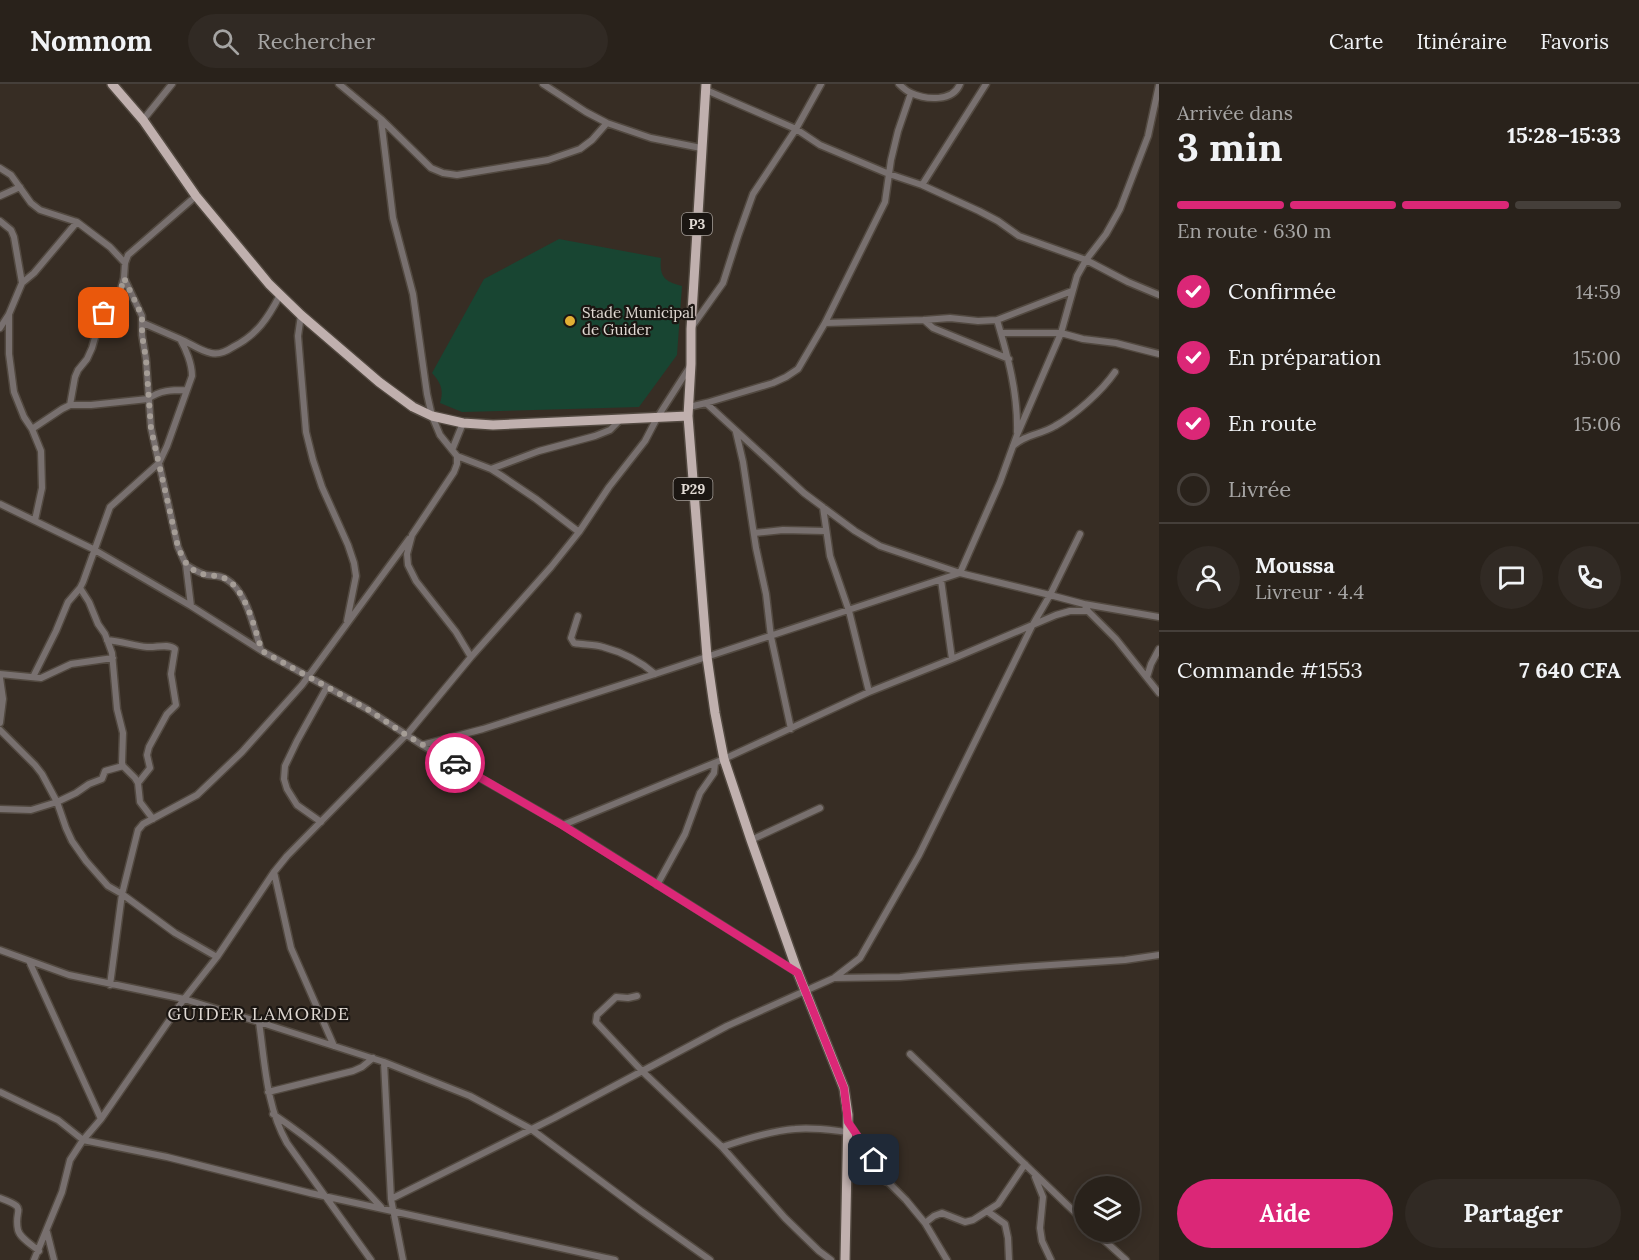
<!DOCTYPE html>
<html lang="fr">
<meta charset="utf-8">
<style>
:root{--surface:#29221b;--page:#312a24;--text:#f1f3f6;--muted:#a5a4a3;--line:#453f3a;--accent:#db2777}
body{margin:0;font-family:Lora,serif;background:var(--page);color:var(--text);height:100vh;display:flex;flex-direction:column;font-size:22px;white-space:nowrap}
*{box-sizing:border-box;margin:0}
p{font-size:20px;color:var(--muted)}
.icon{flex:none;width:33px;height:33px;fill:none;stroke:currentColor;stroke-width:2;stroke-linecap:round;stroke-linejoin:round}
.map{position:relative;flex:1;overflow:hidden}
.panel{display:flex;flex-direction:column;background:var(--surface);width:480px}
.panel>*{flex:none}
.buttons{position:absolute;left:1074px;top:1092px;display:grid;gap:12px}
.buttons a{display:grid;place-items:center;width:66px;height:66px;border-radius:50%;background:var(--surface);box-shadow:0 3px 15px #0003,0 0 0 2px var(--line);font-size:30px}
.pin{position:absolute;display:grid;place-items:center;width:51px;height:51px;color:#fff;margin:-26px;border-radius:12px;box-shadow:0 3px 9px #0006}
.courier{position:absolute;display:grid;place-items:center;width:60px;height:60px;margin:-30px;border:4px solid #db2777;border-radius:50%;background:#fff;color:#222;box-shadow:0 2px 8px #0007}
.overview em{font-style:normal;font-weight:700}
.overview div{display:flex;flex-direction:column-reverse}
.overview{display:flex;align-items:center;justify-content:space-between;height:102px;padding:0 18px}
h1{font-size:39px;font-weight:700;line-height:45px}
.bar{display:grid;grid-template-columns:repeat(4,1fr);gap:9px 6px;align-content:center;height:72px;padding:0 18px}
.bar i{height:8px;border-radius:4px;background:var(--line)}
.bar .active{background:var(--accent)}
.bar p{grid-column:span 4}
.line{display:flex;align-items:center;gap:15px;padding:0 18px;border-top:2px solid var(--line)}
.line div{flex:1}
.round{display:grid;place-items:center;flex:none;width:63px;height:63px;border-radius:32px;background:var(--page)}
ol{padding:0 18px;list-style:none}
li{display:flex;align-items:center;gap:18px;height:66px}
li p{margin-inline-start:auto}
li .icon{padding:6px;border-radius:50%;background:var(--accent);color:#fff;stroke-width:4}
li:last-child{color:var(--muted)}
li i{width:33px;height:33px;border:3px solid var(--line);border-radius:50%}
.button{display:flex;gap:12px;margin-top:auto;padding:12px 18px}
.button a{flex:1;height:69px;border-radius:36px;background:var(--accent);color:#fff;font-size:24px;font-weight:700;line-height:69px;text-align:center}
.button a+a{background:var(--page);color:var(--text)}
header{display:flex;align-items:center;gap:36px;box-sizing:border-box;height:84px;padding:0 30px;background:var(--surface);border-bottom:2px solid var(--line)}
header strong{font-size:28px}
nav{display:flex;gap:33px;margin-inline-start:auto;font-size:21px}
.search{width:420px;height:54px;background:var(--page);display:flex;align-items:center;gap:15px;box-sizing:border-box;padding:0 21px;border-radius:33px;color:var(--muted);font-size:22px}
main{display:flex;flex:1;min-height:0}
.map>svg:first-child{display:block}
.green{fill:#184532}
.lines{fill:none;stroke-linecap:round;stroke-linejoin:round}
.minor-casing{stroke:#524940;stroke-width:9}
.primary-casing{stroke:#524940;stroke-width:12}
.minor{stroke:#78706f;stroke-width:6}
.primary{stroke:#c0b0ae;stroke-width:9}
.done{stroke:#a59d96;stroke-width:6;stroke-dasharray:0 10.8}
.route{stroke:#db2777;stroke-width:8}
.poi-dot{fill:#e2af34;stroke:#1b1612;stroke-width:2}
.labels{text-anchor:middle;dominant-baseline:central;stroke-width:4.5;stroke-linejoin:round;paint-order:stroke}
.shield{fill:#1b1612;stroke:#a59e99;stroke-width:1.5}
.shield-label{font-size:14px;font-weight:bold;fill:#e0d9d3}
.poi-label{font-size:15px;fill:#e0d9d3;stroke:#1b1612;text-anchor:start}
.quarter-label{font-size:18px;letter-spacing:1.5px;fill:#e0d9d3;stroke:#1b1612}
</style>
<header>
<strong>Nomnom</strong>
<div class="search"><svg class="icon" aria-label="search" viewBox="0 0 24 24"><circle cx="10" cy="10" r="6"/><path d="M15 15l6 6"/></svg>Rechercher</div>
<nav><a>Carte</a><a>Itinéraire</a><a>Favoris</a></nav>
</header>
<main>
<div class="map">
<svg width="1159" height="1176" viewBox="0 0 1159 1176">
<rect width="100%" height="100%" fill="#372d24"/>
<path class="green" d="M559,155L661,174C659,193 665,198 682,202L677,271L639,323L462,328L440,319C444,306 441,299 432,289L484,195Z"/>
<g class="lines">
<g class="minor-casing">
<path id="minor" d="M339,0L381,35L431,84L443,89L457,91L548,76L580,65L592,56L607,39
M543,0L586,28L607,39L651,54L701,64
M899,0C902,3 906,7 911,9C926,16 953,18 960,0
M706,6L796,45L820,61L889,90L922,101L979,127L998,137L1019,152L1086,176L1128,198L1159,211
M381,35L393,134L413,210L427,310L432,332L440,351L457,372V380L454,388L412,451L407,470L408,481L416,497L456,548L471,573
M143,36L172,0
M0,84L11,91L31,119L40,126L77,138L110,163L125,179
M922,101L986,0
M0,112L20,103
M0,137L11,146L14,153L22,199
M124,194L142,232V251L146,275L151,344L178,463L186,481L191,522
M9,230V270L14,308L24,333L32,345L41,367L42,404L35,436
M301,231L298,252L306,348L313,376L322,403L348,461L354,479L356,492L347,537
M924,236L933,244L1009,275
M997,236C1008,273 1018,309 1017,348
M825,239L924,236L950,234L978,237L997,236L1072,207
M0,244L9,230L22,199L34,189L77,138
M691,244L723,199L738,152L753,110L796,45L821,0
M1001,249H1061L1083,255L1116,259L1159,270
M180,255C190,259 200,267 211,269C219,271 227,267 233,263C257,251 268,234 280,211
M706,319L804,409L855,447L880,462L960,489L1000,398L1017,351L1061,249L1077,192L1086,176L1106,150L1120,125L1148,52L1159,1
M70,321L75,293L78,286L87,275L92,264L100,236L121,205L124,194L125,179L128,171L196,112
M689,323L706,319L773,299L786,293L798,285L825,239L885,118L891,76L898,47L911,9
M32,345L62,325L70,321H91L148,315C160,306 172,306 186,306
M736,348L743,378L756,464L766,510L771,553L791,645
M1013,362C1026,350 1040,351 1055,342C1075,331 1102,307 1115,288
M452,366L463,339
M457,372L491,385L502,392L536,415L579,448
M491,385L539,367L595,352L610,346L620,336
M0,420L93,465L191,522L262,567L367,625L422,661L563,741L798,889
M823,423L830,472L849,527L869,608
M754,449L783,446L825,447
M186,481C193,485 200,490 207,491C214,492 220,491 226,495C247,507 254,545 261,566
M941,496L952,575
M80,504L89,518L98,540L105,550L112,569L117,625L123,649L122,679L123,682L135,694L138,699L140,718L153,735
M1084,520L1159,533
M578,532L571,554L574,559C584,561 594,560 603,563C622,568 641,578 655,590
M107,556C121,557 134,562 147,563C156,564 168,559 175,565L171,590L176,621L167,630L149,663L147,671L150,684L138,699
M0,590L41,594L71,580L113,574
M33,593L56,547L68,518L80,504L83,498L110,423L159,379L167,362L192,292C192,280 186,265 180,255L143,239
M1147,593L1151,580L1159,565
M0,594L3,615L0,639
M0,646L35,681L42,690L57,718L66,744L72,757L86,777L108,802L122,810L175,849L217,873
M422,661L483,645L655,590L960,489L1050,511L1080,450
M0,725L31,726L57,718L76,709L89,700L102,695L105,687L123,682
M321,738L297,721L287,705L284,695L285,682L297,657L327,603
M563,741L724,675L869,608L952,575L1056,531L1070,527H1088
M751,756L820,724
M274,788L291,864L334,962
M657,801L685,750L700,709L714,689L715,679
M0,866L69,891L184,915L259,938L384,978L470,1012L531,1045L641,1127L710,1176
M29,877L101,1035
M835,894L900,893L1021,883L1125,876L1159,871
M110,901L122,810L138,746L143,740L197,711L242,668L302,601L409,455
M637,912L628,914L616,913L597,931L596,938L642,987L722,1063L785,1134L819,1167L831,1176
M259,938C265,979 266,1022 287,1059L371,1176
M910,970L1084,1137
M384,978L391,1115L403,1176
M0,1008L58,1036L83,1056L167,1073L310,1109L615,1176
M268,1008L353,987L362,983L373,974
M273,1030C313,1057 349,1087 381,1123
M848,1038L888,1098L906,1116L925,1139L947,1176
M722,1063C745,1055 770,1047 795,1045C813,1043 830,1046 848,1048
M848,1079L887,1098
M1035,1093L1043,1113L1040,1144L1042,1157L1051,1176
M0,1114C30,1125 13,1124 18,1146C20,1154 32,1161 39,1167
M391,1115L554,1034L727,942L834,894L860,874L919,771L1032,542L1050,511L1084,520L1088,527L1116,555L1159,609
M987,1127L1005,1140L1008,1154L1009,1176
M925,1139L934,1132L942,1129L965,1138L973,1136L998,1120L1025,1080
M47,1148L54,1176
M1095,1148L1126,1176
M34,1176L62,1108L70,1076L83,1056L101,1035L184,915L217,873L274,788L287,772L409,648L471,573L551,483L579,448L609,403L645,357L657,334L691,281"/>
</g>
<g class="primary-casing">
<path id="primary" d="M112,0L143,36L196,112L269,200L301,231L379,298L413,323L432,332L463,339L493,341L688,332L707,573L715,629L724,675L751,756L798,889L844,1004L848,1031L845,1176
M688,332L691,280V245L706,0"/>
</g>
<use href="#minor" class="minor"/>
<use href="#primary" class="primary"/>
</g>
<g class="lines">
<path class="done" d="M104,229L121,205L124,194L142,232V251L146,275L151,345L178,463C185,479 188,486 206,491C212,492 219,491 224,494C246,504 255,546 262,567L367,625L406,651L455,679"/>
<path class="route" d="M455,679L562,741L798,889L844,1004L848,1038L874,1076"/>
</g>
<circle class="poi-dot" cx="570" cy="237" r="6"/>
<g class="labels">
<g class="shield">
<rect x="682" y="129" width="30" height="22" rx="4.5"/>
<rect x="673.5" y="394" width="39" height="22" rx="4.5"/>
</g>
<g class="shield-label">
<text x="697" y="140">P3</text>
<text x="693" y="405">P29</text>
</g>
<g class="poi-label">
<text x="582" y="228">Stade Municipal<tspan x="582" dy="17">de Guider</tspan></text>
</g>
<g class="quarter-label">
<text x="259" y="929">GUIDER LAMORDE</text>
</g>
</g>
</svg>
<div class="buttons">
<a><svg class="icon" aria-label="layers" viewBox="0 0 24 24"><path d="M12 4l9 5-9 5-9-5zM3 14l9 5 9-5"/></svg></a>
</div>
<div class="pin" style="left:104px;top:229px;background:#ea580c"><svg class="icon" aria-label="bag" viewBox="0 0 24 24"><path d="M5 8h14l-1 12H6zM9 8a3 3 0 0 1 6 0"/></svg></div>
<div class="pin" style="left:874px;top:1076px;background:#1f2937"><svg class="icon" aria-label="home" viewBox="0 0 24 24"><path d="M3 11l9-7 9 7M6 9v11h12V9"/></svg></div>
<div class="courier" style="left:455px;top:679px"><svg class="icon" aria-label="car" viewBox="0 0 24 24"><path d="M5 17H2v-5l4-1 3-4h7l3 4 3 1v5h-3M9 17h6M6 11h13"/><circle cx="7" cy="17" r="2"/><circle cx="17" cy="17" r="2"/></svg></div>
</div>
<section class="panel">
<div class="overview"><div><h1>3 min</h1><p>Arrivée dans</p></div><em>15:28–15:33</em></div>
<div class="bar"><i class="active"></i><i class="active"></i><i class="active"></i><i></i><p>En route · 630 m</p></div>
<ol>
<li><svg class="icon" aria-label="check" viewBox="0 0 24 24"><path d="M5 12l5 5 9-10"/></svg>Confirmée<p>14:59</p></li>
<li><svg class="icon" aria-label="check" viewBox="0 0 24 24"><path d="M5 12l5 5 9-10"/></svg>En préparation<p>15:00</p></li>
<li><svg class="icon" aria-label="check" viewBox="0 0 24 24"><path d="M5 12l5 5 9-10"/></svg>En route<p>15:06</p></li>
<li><i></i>Livrée</li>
</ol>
<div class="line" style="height:108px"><a class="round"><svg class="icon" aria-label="person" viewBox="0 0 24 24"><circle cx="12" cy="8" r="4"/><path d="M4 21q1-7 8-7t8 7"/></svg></a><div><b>Moussa</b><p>Livreur · 4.4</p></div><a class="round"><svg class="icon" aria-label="chat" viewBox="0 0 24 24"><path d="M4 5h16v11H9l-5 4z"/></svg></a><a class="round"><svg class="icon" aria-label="phone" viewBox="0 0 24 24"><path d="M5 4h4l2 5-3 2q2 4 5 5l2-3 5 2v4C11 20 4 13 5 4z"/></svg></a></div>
<div class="line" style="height:78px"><div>Commande #1553</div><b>7 640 CFA</b></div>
<div class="button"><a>Aide</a><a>Partager</a></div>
</section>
</main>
